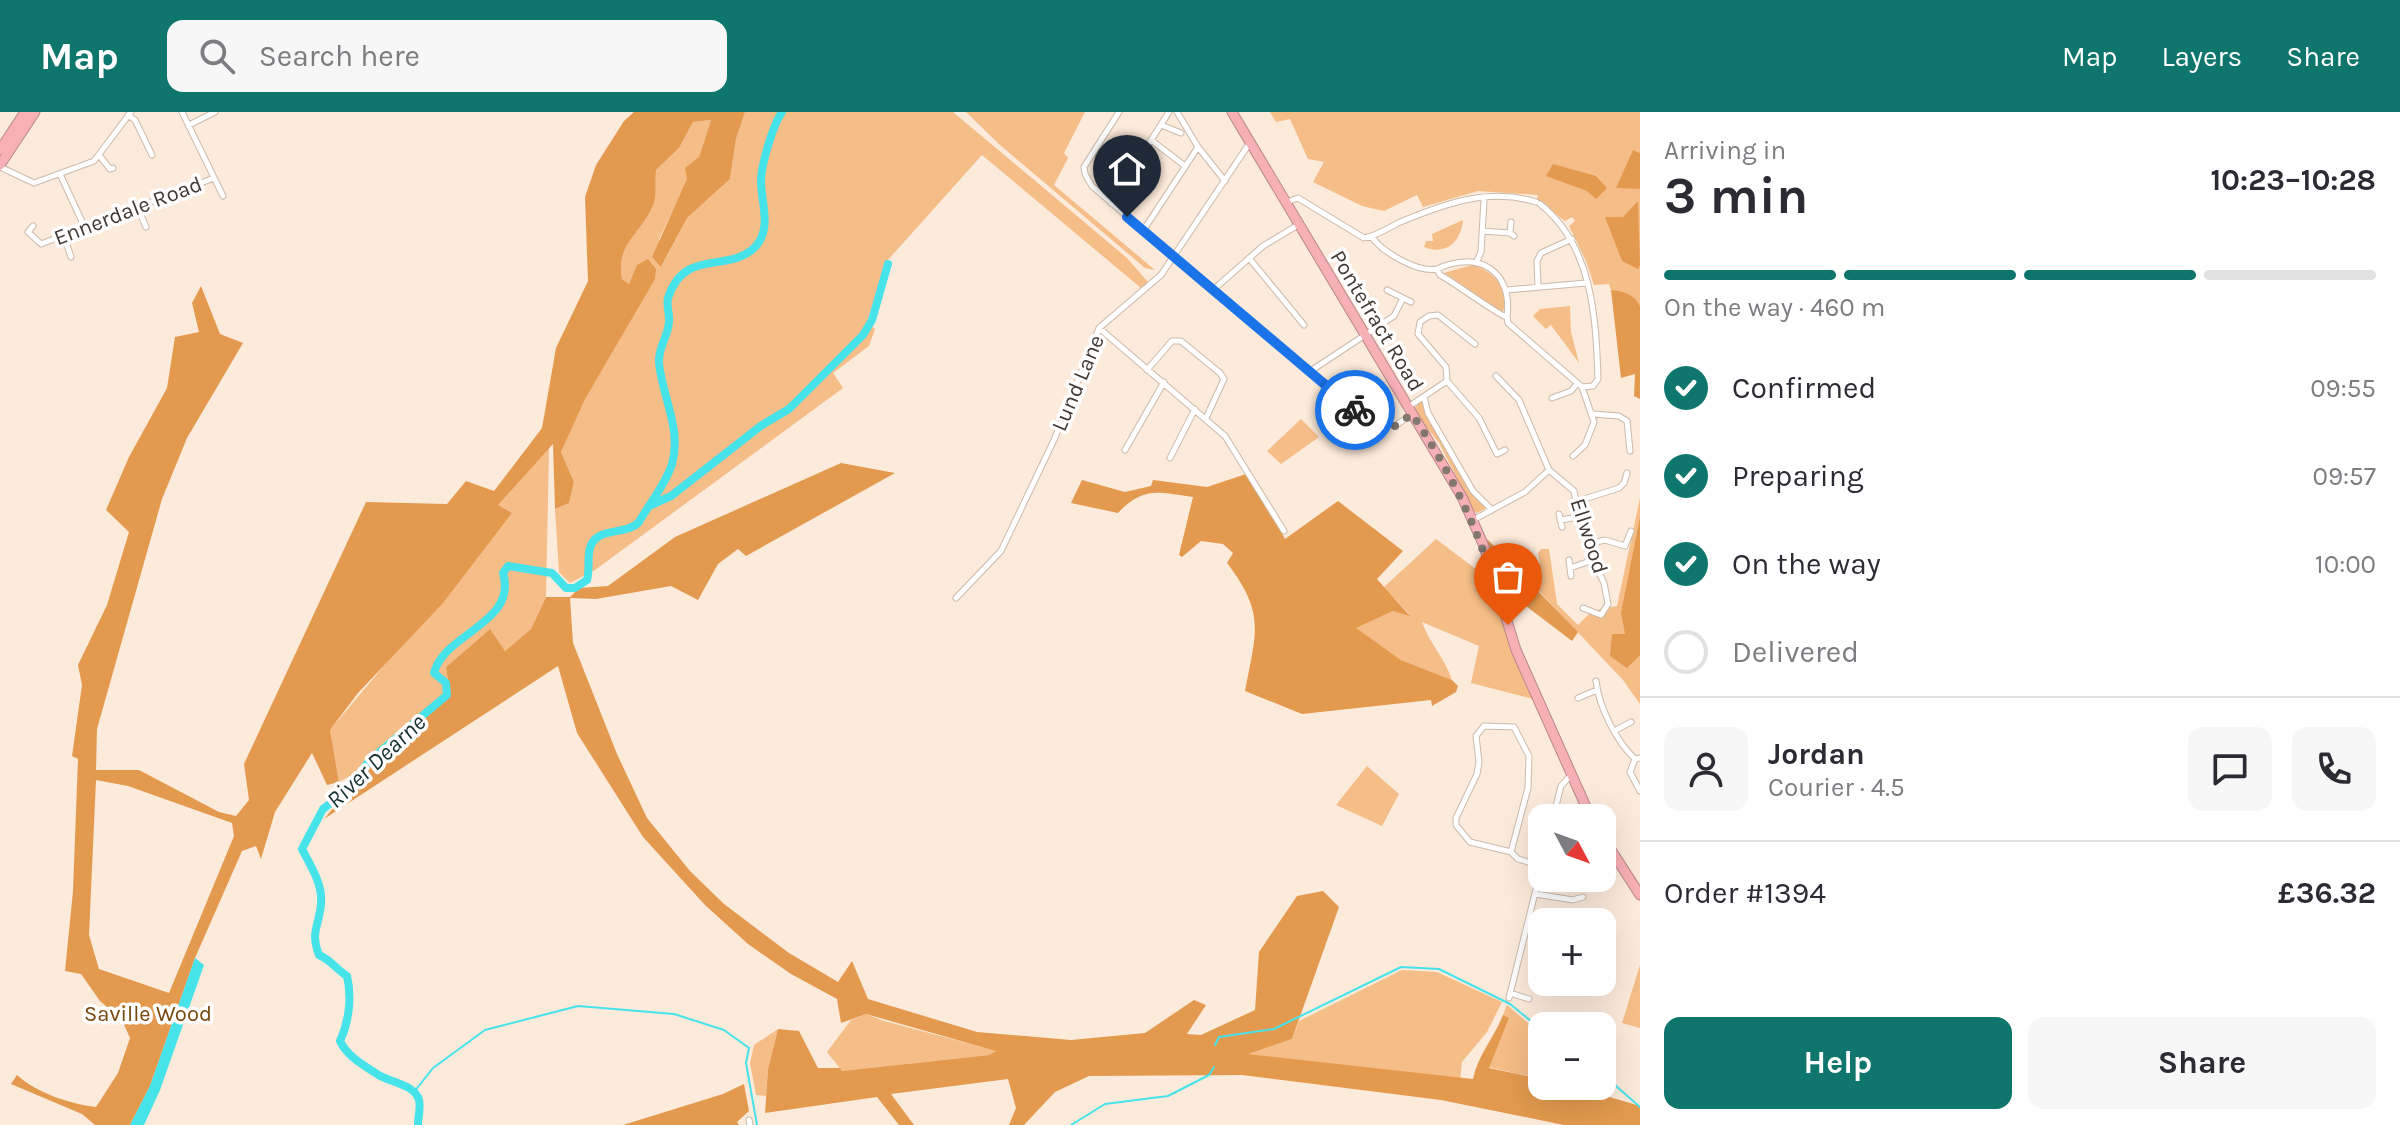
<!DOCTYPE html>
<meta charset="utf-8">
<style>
:root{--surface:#fff;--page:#f7f7f7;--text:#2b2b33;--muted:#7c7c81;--line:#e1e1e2;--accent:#0f766e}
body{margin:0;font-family:Karla,sans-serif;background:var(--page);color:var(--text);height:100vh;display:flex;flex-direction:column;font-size:30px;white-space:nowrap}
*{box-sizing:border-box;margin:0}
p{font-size:26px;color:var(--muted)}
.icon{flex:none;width:44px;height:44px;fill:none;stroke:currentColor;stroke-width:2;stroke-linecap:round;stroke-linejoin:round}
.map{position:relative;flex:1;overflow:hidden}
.sheet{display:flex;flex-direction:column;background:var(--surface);width:760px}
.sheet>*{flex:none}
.needle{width:52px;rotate:131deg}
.tools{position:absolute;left:1528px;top:692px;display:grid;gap:16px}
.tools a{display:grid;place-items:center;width:88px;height:88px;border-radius:16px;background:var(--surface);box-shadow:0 8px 32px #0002;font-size:40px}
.pin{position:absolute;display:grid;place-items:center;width:68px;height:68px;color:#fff;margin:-82px -34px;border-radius:50% 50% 50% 0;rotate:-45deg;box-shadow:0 0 8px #0007}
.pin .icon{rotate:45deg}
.courier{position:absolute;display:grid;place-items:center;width:80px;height:80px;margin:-40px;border:6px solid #1a73e8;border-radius:50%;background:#fff;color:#222;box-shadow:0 2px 10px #0007}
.head em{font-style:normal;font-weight:700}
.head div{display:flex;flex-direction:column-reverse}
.head{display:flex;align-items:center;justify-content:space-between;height:136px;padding:0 24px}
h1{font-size:52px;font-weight:700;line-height:60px}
.bar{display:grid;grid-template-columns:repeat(4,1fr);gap:12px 8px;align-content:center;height:96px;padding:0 24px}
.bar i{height:10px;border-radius:6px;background:var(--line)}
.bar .on{background:var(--accent)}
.bar p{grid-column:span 4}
.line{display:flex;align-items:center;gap:20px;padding:0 24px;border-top:2px solid var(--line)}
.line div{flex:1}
.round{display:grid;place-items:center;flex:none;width:84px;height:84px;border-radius:16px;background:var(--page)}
ol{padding:0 24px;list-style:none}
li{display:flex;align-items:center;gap:24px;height:88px}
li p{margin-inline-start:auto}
li .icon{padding:8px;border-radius:50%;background:var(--accent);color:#fff;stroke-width:4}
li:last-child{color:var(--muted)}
li i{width:44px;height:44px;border:4px solid var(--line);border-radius:50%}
.primary-button{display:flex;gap:16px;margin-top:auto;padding:16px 24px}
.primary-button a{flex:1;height:92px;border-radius:16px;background:var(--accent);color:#fff;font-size:32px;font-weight:700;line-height:92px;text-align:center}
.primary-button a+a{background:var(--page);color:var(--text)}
header{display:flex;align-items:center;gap:48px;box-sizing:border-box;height:112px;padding:0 40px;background:var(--accent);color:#fff}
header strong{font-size:38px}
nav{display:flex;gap:44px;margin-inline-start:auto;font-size:28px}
.search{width:560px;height:72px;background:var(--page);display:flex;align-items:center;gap:20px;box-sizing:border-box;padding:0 28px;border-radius:16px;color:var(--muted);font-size:30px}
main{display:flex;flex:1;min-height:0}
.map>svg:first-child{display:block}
.green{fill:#f5bd87}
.forest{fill:#e39a4e;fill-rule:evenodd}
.water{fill:#46e3eb}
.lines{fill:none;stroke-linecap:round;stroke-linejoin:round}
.stream{stroke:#46e3eb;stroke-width:2}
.river{stroke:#46e3eb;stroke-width:8}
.minor-casing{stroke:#cbbaab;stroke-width:7}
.highway-casing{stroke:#b78788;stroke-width:11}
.minor{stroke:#fff;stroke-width:5}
.highway{stroke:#f7b1b6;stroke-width:9}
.done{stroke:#82786e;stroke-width:8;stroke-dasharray:0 14.4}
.route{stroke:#1a73e8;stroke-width:10}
.labels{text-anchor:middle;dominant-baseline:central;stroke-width:7;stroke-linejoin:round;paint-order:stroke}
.street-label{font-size:22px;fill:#413a34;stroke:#fff}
.park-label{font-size:22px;fill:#77470c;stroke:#fff}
.water-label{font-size:24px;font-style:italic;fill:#173132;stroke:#fff}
</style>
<header>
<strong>Map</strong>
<div class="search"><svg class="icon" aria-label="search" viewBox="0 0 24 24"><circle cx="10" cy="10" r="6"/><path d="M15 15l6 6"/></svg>Search here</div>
<nav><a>Map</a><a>Layers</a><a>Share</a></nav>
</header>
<main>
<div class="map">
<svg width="1640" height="1013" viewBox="0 0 1640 1013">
<rect width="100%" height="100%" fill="#fceada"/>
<path class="green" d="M745,0H953L1127,146L1148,170L1141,176L982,43L887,149L867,210L875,217L869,234L833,261L843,276L595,458L570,471L559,460L555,397L569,391L574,370L561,340L637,153L629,172L622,167C615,131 643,121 654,91C657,82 655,68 656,58L679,36L693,10L711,8L699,45L659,127L662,154L687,106L730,67L736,27Z
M966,0H1085L1064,41L1068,46L1054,73L1155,158L1145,156L1000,33Z
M1270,0H1640V194L1627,182L1611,178L1609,172L1594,173L1586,149L1569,114L1575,109L1572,105L1565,109L1537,88L1538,83L1478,79L1423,95L1417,83L1384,99L1362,94L1313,70L1324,50L1308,47L1290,7L1276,10Z
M1463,108C1461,129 1447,144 1424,135L1426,129H1433L1432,122Z
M1472,153C1493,158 1514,179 1502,201L1444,161Z
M1570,194L1571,220L1579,251L1551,213L1546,217L1533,204L1540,197Z
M1422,288L1426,300L1487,396L1477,401L1474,399L1439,331L1413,298Z
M1301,307L1319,325L1281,352L1267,339Z
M549,335L546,485L531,517L505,539L489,518L446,555L450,583L369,654L339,670L330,618L512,401L498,393Z
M1640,386V592L1623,568L1536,476L1532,454L1540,452L1538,441L1541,437H1549L1557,492L1578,513L1592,499L1617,494Z
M1436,427L1489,467L1516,550L1533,587L1471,571L1479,534L1422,510C1429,531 1445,546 1452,568L1401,548L1355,516L1393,499L1409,502L1384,475Z
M1367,654L1399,682L1382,714L1336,693Z
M1640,853V916L1622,911Z
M1402,858L1437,860L1502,890L1487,920L1462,950L1460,968L1246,942L1292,927L1299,909Z
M1507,893L1542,923V967L1488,955L1509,906L1503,903Z
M866,902L884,909L997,939L989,943L842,959L827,940L851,908Z
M778,917L768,957L766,984L756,983L750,951L754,933Z"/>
<path class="forest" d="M634,0H745L736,27L730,67L687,106L661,155L652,145L687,67L685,56L699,45L711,8L693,10L679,36L656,58C655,68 657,82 654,91C643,121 615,131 622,167L629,172L637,153L648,147L656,157L655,167L585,287L561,340L574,370L569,391L555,397L553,332L498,393L512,401L443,491L358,581L330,618L339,670L327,673L312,641L275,700L261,747L256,734L242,739L195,846L150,974L130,1013H95L82,1002L11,972L17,963C37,981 70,992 96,995L118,961L130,926L122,908L100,889L81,862L65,859L73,779L78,647L72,644L82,573L78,553L107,493L129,420L106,398L129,345L167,276L175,225L199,220L192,191L201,174L220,222L243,231L187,326L162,387L97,617L96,658H139L219,700L236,704L249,688L244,652L366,390L447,392L466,369L494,379L542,316L556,236L588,169L585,85L596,53L624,9ZM96,668L128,674L232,711L234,724L169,881L99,857L89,823Z
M1633,38L1640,41V77L1616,76Z
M1553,52L1596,64L1607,76L1596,87L1587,79L1546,64Z
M1638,89L1640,153L1638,157L1622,149L1605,105H1623Z
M1611,178C1623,179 1634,182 1640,194V287L1634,284L1635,262L1621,266Z
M841,351L895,361L746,444L738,437L718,452L698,488L671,474L596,487L570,486L573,531L617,642L647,706L690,759L724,792L789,841L838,870L852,849L868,887L977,920L1071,928L1145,921L1194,888L1206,893L1187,922L1201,923L1255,898L1259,840L1297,784L1323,779L1339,795L1292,927L1248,942L1473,967C1478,943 1494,926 1503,903L1509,906L1489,956L1542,967V974H1572L1640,994V1013H1564L1441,988L1242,963L1089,964L1055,980L1024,1013H1009L1016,996L1008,967L891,982L914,1013H899L877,985L765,1001L768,957L778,917L799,919L818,956H840L842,959L989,943L996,939L866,902L841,911L837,887L791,862L748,832L705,793L643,725L577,621L558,554L324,707L369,654L450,583L446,555L490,517L505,539L531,517L546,485H570L579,476L608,474L675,425Z
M1249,361L1285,427L1338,389L1403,439L1377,467L1410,504L1393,499L1356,516L1401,548L1452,568L1458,574L1456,580L1432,594L1431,588L1302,602L1245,579C1256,520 1266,502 1227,451L1233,441L1223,432L1201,429L1182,445L1179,443L1193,385C1159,380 1143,374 1118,401L1071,391L1082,368L1125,380L1151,374L1153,368L1207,375Z
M1640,405V543L1627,556L1610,544L1612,522H1625L1621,501Z
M1487,427L1578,520L1572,529L1501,475Z
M744,972L749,999L737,1010L739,1013H623L723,982Z"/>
<path class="water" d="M195,846L204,853L160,978L144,1013H130L150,974Z"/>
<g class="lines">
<path class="stream" d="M1215,933L1219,925L1274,917L1401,855L1439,857L1510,892L1542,918
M1602,957L1616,974L1640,995
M414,980L433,956L485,918L578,894L674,902L724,918L749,936L746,951L757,1013
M1071,1013L1105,992L1168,984L1209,963L1214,955"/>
<path class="river" d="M649,394L671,384L762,313L789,297L863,223L872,208L888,152
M418,1013C418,1006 421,995 419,988C415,972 388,970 377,962C363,953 347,944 340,929C349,910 352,885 347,864C336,857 331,848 319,843C310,819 319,815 321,792C323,772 311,755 302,737L323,697L345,680L370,648L447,583L446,571L434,561C444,521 518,511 503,461L508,454L552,461L566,476H575L587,468C590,458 587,446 590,436C596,414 626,424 639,410C649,392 666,372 672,352C682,317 662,284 659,251C658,235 668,225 669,210C670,202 666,194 668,186C685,134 729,163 756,134C772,116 761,90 761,69C761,53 773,13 782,0"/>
<g class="minor-casing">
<path id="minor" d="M182,0L223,84
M1119,0L1084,55L1085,62L1092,74L1350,295L1368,305L1395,314L1412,302
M1177,0L1198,35L1225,69
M128,3L135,8L152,43
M189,13L215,0
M1161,13L1181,21
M1151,28L1185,54
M99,43L110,57L113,56
M0,55L34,71L94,49L131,0
M60,62L85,116
M1287,90L1298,86L1364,126C1376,124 1387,117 1398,111C1443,92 1489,75 1536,90
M1111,91L1169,0
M1540,92C1592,133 1596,204 1598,267L1593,274L1582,275
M138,96L146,115
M1511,110L1510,121L1514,124
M33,114L28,120L41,132L214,66
M1143,119L1198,35
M1482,119L1510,121
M64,124L71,145
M1372,125C1382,140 1418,161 1437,157L1440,163C1454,170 1499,204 1507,205L1508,211L1582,275L1594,310L1585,333L1573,344
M1249,146L1304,213
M1477,149L1481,140L1484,88
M1437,157C1478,138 1513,158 1507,205
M1538,174L1537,149L1541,141L1572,127
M1213,178L1263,134L1298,113
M1507,178L1586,171
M1403,186L1411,190
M1099,216L1225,324L1284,419
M1147,258L1172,229H1181L1220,261L1224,267L1206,306
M1309,260L1394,204L1403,186L1387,178
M1496,264L1519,288L1549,358L1574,379L1579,405L1592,431L1593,448L1604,471L1608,492L1601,503L1583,496
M1447,269L1446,255L1418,222L1420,210L1429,204L1438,203L1475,232
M1447,269L1479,306L1497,342L1505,338
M1424,285L1428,301L1473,379L1492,398
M1552,286L1571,279L1576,273
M1408,295L1447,269
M1593,302L1619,304L1627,309L1630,339
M1125,338L1164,270
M1170,346L1195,297
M1578,389L1619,376L1624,371L1627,361
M1559,402L1562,415
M1473,408L1525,380L1549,358
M1560,408L1579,405
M1592,431L1605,428L1625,434L1631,419
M1569,448L1571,464
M1570,456L1593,448
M956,486L1001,439L1054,328L1099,216L1161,163L1249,32
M1596,569C1599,595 1616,629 1635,647L1640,646
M1578,586L1597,578
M1616,618L1631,610
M1635,647L1630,660L1640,679
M1553,706L1561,674L1571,663
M1511,740L1470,730L1456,713V706L1477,662L1479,650L1476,624L1484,614L1514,615L1529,644L1528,676L1511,740L1518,747L1541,754
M1535,782L1573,788L1583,785
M1510,881L1529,887
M1509,886L1542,753
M749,1008L750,1013"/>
</g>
<g class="highway-casing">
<path id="highway" d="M1232,0L1462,385L1484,434L1516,538L1591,706
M0,38L25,0
M0,53L35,0
M1602,724L1640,783"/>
</g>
<use href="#minor" class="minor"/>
<use href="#highway" class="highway"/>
</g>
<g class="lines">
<path class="done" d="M1355,298L1395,314L1412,302C1461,376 1482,428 1508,513"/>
<path class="route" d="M1127,105L1355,298"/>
</g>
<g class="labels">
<g class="street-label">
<text transform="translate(128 99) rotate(-21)">Ennerdale Road</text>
<text transform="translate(1377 209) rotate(59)">Pontefract Road</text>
<text transform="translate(1078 271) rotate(-67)">Lund Lane</text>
<text transform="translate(1589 424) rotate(72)">Ellwood</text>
</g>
<g class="park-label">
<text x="148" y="902">Saville Wood</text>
</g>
<g class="water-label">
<text transform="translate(376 649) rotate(-43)">River Dearne</text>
</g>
</g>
</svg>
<div class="tools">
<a><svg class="needle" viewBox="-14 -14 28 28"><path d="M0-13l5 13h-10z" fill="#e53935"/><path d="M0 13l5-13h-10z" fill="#7c7c81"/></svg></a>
<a>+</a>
<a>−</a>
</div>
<div class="pin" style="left:1508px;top:513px;background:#ea580c"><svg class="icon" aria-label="bag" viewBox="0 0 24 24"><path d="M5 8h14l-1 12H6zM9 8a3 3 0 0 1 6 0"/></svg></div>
<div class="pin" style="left:1127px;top:105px;background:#1f2937"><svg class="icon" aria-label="home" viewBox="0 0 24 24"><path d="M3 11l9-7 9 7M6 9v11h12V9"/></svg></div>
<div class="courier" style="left:1355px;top:298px"><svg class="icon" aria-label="bike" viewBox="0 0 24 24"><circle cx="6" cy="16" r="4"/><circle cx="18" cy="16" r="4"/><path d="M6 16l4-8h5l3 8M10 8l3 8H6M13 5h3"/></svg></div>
</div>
<section class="sheet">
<div class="head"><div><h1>3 min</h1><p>Arriving in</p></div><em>10:23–10:28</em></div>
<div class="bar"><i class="on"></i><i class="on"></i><i class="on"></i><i></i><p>On the way · 460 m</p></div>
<ol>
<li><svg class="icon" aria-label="check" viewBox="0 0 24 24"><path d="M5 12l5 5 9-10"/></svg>Confirmed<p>09:55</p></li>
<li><svg class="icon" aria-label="check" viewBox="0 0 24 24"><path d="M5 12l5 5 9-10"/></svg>Preparing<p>09:57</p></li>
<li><svg class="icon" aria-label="check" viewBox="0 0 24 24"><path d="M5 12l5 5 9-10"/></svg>On the way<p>10:00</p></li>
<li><i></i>Delivered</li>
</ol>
<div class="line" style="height:144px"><a class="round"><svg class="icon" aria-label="person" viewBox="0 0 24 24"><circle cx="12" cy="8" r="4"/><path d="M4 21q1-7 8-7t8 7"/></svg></a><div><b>Jordan</b><p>Courier · 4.5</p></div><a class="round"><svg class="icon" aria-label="chat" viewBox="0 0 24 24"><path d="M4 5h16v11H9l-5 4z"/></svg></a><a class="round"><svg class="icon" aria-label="phone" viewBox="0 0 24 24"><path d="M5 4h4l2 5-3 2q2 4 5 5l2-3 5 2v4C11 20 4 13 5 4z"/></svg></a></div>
<div class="line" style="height:104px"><div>Order #1394</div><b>£36.32</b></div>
<div class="primary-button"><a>Help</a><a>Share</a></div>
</section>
</main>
